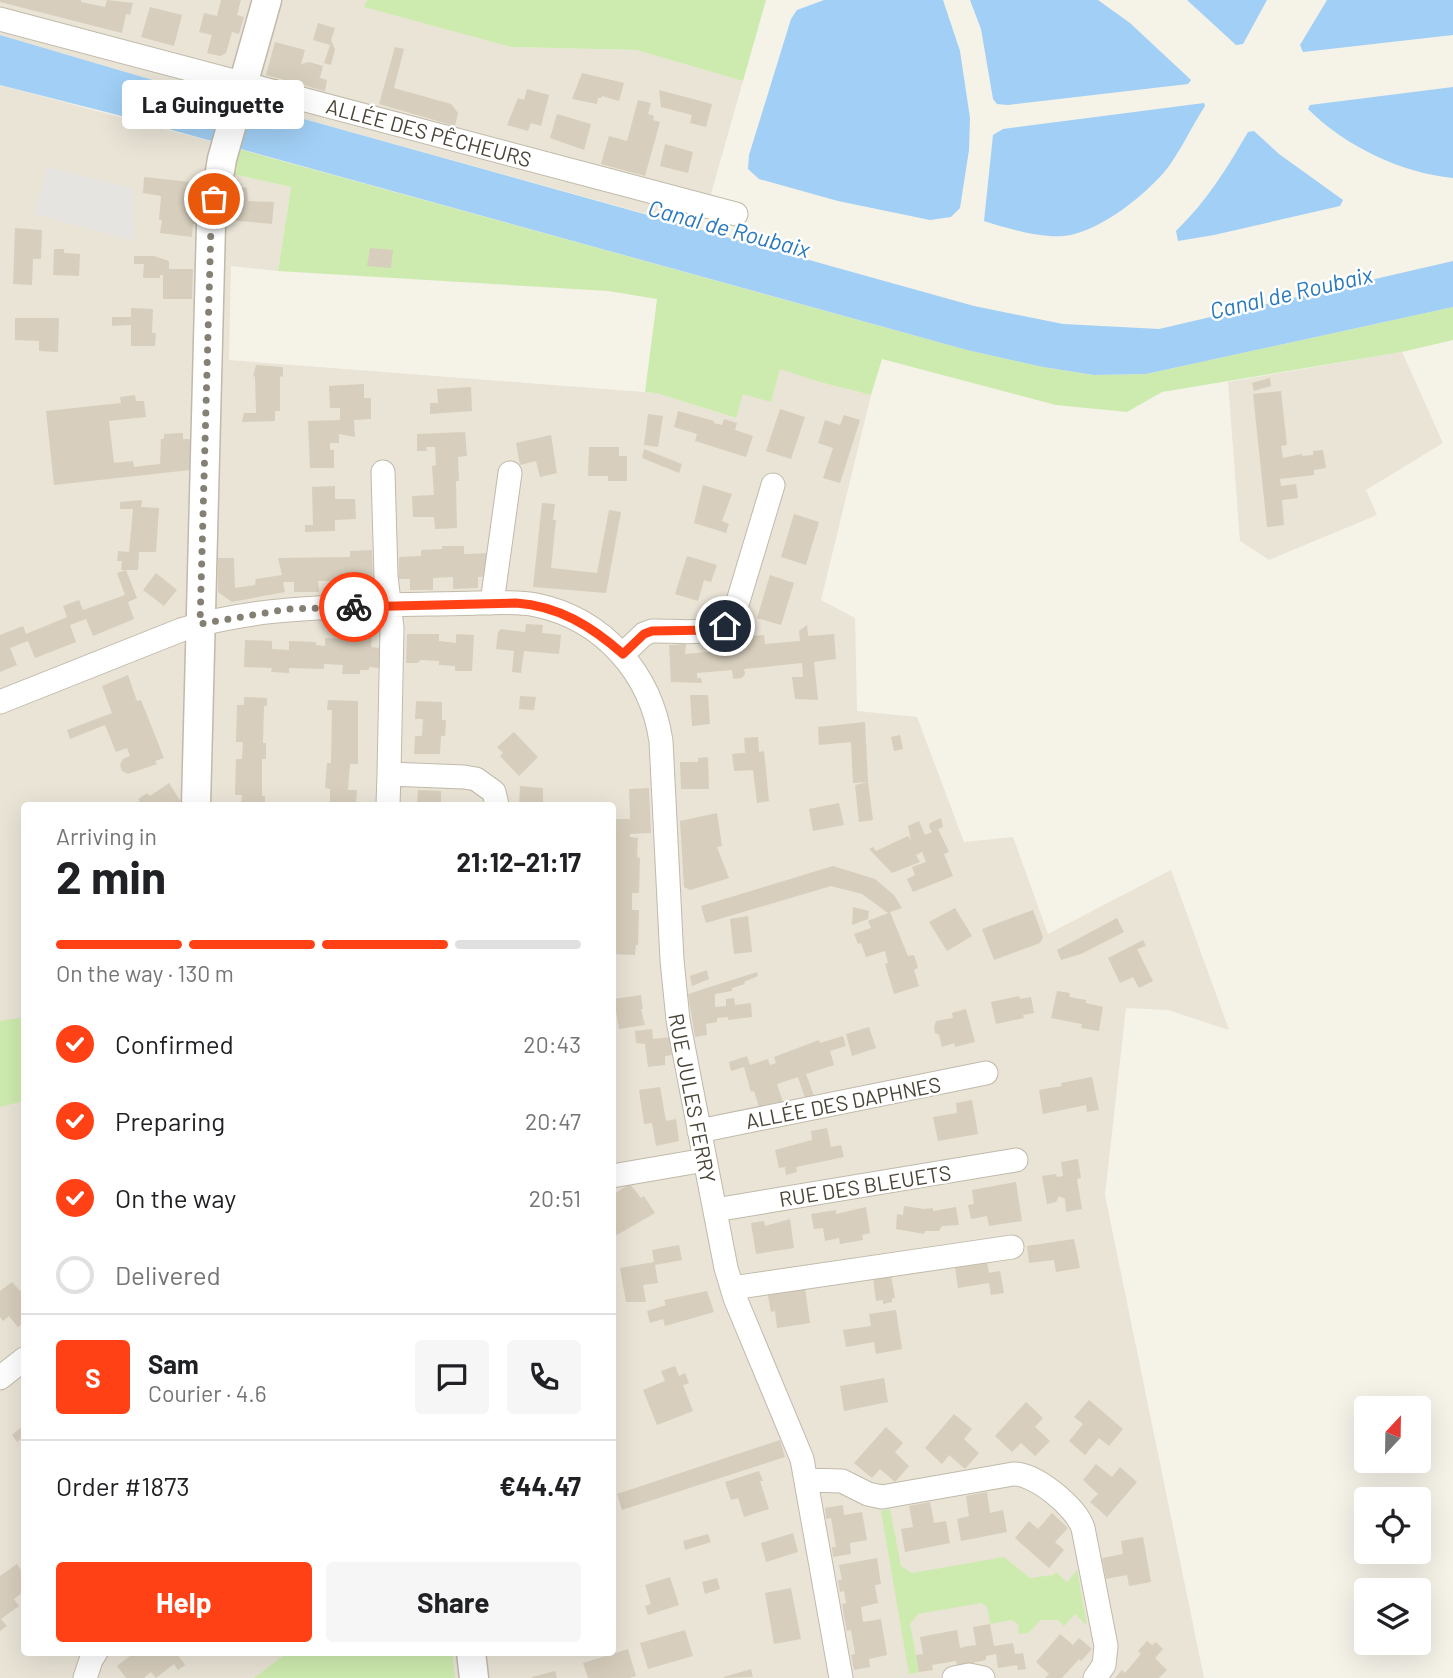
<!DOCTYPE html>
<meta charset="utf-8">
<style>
:root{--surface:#fff;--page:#f6f6f6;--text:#202124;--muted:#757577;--line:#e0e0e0;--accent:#ff4115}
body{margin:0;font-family:Barlow,sans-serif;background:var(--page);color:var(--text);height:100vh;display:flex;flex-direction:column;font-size:26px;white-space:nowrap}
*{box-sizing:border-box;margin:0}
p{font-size:23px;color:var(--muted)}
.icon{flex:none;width:38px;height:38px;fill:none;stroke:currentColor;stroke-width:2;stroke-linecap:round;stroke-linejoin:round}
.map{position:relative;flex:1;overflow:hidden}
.drawer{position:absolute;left:21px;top:802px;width:595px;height:854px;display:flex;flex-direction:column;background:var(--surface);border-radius:7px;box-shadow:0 7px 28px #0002}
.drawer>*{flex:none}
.needle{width:46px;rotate:22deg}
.tools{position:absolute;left:1354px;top:1396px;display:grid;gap:14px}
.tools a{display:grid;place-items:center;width:77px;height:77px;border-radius:7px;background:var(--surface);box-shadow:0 7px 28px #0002;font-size:35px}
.pin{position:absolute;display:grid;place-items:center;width:60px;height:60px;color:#fff;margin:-30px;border:4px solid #fff;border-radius:50%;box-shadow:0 2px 7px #0007}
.courier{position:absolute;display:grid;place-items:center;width:70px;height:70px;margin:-35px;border:5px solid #ff4115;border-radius:50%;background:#fff;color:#222;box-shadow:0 2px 9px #0007}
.bubble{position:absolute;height:49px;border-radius:7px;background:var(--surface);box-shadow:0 7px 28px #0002;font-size:23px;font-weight:700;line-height:49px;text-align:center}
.head em{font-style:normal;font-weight:700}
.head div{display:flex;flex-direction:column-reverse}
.head{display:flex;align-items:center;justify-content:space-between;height:119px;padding:0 35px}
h1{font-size:46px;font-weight:700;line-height:52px}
.bar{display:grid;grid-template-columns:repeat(4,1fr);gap:10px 7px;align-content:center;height:84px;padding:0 35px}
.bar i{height:9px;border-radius:5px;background:var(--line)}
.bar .on{background:var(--accent)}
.bar p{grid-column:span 4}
.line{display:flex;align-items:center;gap:18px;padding:0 35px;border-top:2px solid var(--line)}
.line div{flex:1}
.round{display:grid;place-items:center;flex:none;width:74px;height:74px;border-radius:7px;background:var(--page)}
ol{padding:0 35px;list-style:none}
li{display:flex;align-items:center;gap:21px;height:77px}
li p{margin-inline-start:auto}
li .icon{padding:7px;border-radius:50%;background:var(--accent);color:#fff;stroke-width:4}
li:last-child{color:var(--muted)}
li i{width:38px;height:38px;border:4px solid var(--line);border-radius:50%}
.cta{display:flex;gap:14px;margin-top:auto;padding:14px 35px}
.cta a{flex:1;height:80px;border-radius:7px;background:var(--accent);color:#fff;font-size:28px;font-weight:700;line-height:80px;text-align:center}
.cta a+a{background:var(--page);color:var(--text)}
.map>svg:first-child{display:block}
.residential{fill:#e9e4d6;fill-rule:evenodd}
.green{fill:#ceebaf}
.parking{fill:#e6e4e0}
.water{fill:#a1cff5}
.building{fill:#d7cebd}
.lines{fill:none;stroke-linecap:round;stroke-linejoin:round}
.minor-casing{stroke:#c1baaa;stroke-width:25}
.tertiary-casing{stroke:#c1baaa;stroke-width:31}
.minor{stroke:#fff;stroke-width:23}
.tertiary{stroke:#fff;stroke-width:28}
.done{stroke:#858074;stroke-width:7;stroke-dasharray:0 12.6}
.route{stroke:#ff4115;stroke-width:9}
.labels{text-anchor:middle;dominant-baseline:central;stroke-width:5;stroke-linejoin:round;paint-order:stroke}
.street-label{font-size:21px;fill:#494236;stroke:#fff}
.water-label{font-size:23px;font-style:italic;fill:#2878bc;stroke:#fff}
</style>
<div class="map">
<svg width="1453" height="1678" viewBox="0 0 1453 1678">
<rect width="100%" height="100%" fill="#f5f2e8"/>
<path class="residential" d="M0,0H367L365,7L511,47L636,50L743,81L701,229L268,109L217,99L0,35Z
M0,85L239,149L233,174L291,187L278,271L231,266L229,360L656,393L735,418L743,394L780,368L823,383L871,395L821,600L855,618L857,711L917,717L964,842L1013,837L1048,934L1171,870L1229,1030L1168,1010L1126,1008L1105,1195L1204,1678H0ZM24,805H612V1652H24Z
M1402,352L1443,443L1366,490L1377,515L1269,560L1240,541L1228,382Z"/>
<path class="green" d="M367,0H766L743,81L636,50L511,47L364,7Z
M239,149L967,350L1043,367L1094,375L1146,374L1453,307V340L1402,352L1162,392L1127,412L1056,405L882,359L871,395L823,383L780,369L771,402L743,394L736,418L656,393L645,392L657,299L608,291L278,271L291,187L232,174Z
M24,1017V1101L0,1107V1021Z
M890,1509L901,1566L912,1573L1004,1557L1030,1578L1053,1575L1056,1572L1067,1582L1077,1570L1087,1626L1075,1614L1064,1626L1058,1620H1041L1028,1633L1019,1634L1018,1624L1012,1620L990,1624L987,1607L981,1603L918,1614L910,1624L919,1672L909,1674L881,1511Z
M288,1652H452L455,1678H254Z"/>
<path class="parking" d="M48,167L132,188L135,241L34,214Z"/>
<path class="water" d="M824,0H943L960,51L970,118L969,150L960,208L951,217L930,220L838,201L759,179L748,169L749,155L791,19L797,10Z
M970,0H1098L1130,23L1191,80L1188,84L1008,105L997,104L993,99L981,29Z
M1187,0H1267L1243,44L1236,45Z
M1327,0H1453V35L1303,52L1300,45Z
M0,35L217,99L268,109L974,306L1063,324L1159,329L1453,261V307L1146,374L1094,375L1043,367L967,350L114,114L0,85Z
M1453,87V178C1401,173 1345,146 1308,109L1310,105Z
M1204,103L1205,106C1192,126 1182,148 1169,166C1149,193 1097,234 1063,236C1040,238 1006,228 984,221L993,135L1003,129Z
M1254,131L1279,154L1343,200L1340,206L1214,235L1178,241L1176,231C1207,201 1227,168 1248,132Z"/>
<path class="building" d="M0,0H81V2L105,7L107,0L133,3L130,15L126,14L122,33L0,2Z
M221,0H241L237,15L244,17L239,34L232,32L226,53L220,56L207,53L212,35L199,32L204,13L217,16Z
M150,7L182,15L174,46L141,37Z
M318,23L335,28L331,40L335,49L331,65L324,63L330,45L313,40Z
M275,42L305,50L301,64L309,62L323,66L320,78L327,80L325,91L266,75Z
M395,47L404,49L394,88L451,104L458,113L455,126L379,104Z
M582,73L624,83L619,101L602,96L601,98H598L597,104L572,99Z
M527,89L549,95L541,126L531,123L528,131L507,125L518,98L524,100Z
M659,90L712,104L706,127L690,123L692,115L661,107Z
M638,100L651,103L648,114L654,116L653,120L660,122L645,176L601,164L609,136L627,141Z
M557,114L591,124L584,150L550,138Z
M665,144L693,152L688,173L660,166Z
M144,177L201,183L202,189L199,224H193L192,237L160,233L162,220H159L161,196L143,193Z
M232,185L247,188L248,201L274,202L272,224L228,220Z
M15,228L42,230L41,259H33L32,285L13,284Z
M370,248L393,250L391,268L367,266Z
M54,249H64V253L80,254L79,276L53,275Z
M134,256H154L169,261V269H193L192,299H163V275H160V278H143L144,264H134Z
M131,308L153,309L152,333H156L155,346H131V325L112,326V317H131Z
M15,318H59L58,352L39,351V341L15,340Z
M256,365L283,367V377L280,376V411H275V421L242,422L244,413H256L255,376L253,377Z
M1270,378L1271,386L1254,391L1252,383Z
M364,384V398H371V419L354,420L355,437L339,434V443H330V450H334V468H310L308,421L340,420V408H330L329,386Z
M471,387L472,411L430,414V403H438L437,389Z
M1281,391L1287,445L1281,446L1283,458L1302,454V456L1313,455V451L1323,450L1326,468L1314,470V475L1280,479L1281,486L1296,484L1298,498L1282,500L1284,525L1267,527L1253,394Z
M135,395L136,401H144L146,417L109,421L114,463L133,461L134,467L160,464L161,439H164V434L183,433V439H191L190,470L54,485L46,411L121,403L120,397Z
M780,409L805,417L791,459L766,451Z
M678,411L714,421V423L722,425L724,419L737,423L735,430L753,436L746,457L695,441L697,434L674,427Z
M648,414L663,416L658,447L644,445Z
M844,415L860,420L840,483L823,478L833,448L818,443L825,420L840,425Z
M465,432L467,456L458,457L459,481H456L457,528L435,529L434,517H413L412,496L434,495L432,466L436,465L435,447H426L427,451H417V434Z
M551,435L557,473L540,477L536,461L520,465L516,443Z
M589,447H619V456H627V481H608V476H588Z
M644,449L682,464L679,473L642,458Z
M703,485L732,494L722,521L729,524L726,533L694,523Z
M335,486V499H355L356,519L335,520V531L305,532V525H313L312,487Z
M142,500L141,507L159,508L156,552H139L138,570H121L122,561H117L118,551L129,552L133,509H120V502Z
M542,503L555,504L553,520H556L551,568L597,573L609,510L621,512L606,593L533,587Z
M794,514L819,522L806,565L781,557Z
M442,546H464V554L492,553L490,576L478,577V588L453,589V577L433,578V590H410V579H399V557L421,556V550L442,549Z
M372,550L373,580H362V591L338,592V581H318L319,592H294V582H283L285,592L232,602L218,592V558H234L235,588L255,585L256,579L282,575L278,558L350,557V551Z
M687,556L717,565L711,582L704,580L698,601L675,594Z
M126,570L137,598L128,602L134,619L93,636L86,619L70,625L76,642L35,658L28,641L10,648L17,665L0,672V635L23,626L26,634L67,617L63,606L79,600L83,610L125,595L117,573Z
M156,573L177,590L164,606L143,590Z
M770,575L794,583L781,625L757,618Z
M526,624L543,625L542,633L561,635L559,654L524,651L521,673L512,672L514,651L496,649L498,632L501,629L525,632Z
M807,625L808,636L834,634L836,659L814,662L818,700L795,699L792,677H803L802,663L744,669L745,674L742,678L733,679L732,670L697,673V678H701L702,683L671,682L669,645L686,644L685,654L730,650L729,641L744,640V637L764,635L765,644L800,641L799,631Z
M362,634H372L371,647L379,648V668L369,667V670H360V674H342L343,665L324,664V669L289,668V673L271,672L272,668L244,667L245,640L272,641V649L289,650V641L316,642V645L325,646V638L361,639Z
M407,634H439V641L456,643V634L474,635L472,671H455V666L439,665V661L421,660L417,663H406Z
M128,675L137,701L141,700L164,758L155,761L157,764L128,774L122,771L120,765L123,759L130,756L127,748L116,752L105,725L70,739L67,730L112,713L102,686Z
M690,695H708L710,724L692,726Z
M520,696L536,697L534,710L519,709Z
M244,697L267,698V706H264L263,743H266V759H262V796H265V805H241L242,795H235L236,759H242L243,742H236L237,705H244Z
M328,700L358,701V764H350L348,790H357L356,805H330V789L325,788L327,763H331L332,710H327Z
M416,701L442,702V720H446L445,736H441L440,754H414L415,736H422L423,719H415Z
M865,722L868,782L853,783L851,742L819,745L818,727Z
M514,732L538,757L519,776L500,756L503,753L497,747Z
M900,735L903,749L894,751L891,737Z
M758,737L759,752L764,751L769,801L757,803L753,770L734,771L732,754L745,753L744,738Z
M708,757L709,789H681L680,762H698V758Z
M868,782L873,820L859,822L855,785Z
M169,783L183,805H142L138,799L147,793L150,796Z
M520,786L543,788V805H519Z
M649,788L651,833L630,834V837L638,838L637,857L640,858L639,893H632V910H639L638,945H636L635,955L612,954L615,838H612V819H630L629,789Z
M418,790L441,791V805H417Z
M839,803L844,825L813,831L809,809Z
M717,813L722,846L717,847L729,878L690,890L684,887L680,821Z
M941,818L943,827L938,829L949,852L944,854L953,876L913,892L907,879L915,875L912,867L926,862L922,852L916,855L920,862L892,873L869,849L873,847L876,851L908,836L911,841L908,826L919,821L925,835L932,832L929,827L930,823Z
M833,866L875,879L894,895L902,908L890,912L908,956L914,955L918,968L914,970L919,986L894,994L885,964L888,963L885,951L866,957L861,943L858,944L854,934L871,928L868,921L888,913L862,894L831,886L706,923L701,906Z
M853,907L869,911L868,919L852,925Z
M955,908L972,936L947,951L929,922Z
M1033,910L1043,937L1040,943L994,960L982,929Z
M748,916L752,952L734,954L730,919Z
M1117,918L1124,932L1081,954L1061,960L1057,950Z
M1143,940L1146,946L1137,949L1153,981L1139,988L1133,977L1120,983L1108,958Z
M707,970L709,979L692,986L690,976Z
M757,972L758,976L744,982L745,984L732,988V991L715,994V1007L726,1006V999L734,998L735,1005L751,1003L752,1017L728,1020V1017L717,1018V1022L706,1024L707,1035L695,1037L688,994Z
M1057,991L1070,993L1069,997L1086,1000V1003L1103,1007L1099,1031L1081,1028L1082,1024L1051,1018Z
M641,995L643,1009H641L645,1025L619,1029L614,999Z
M1019,996L1020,999L1031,997L1034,1013L1023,1015L1024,1018L996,1024L991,1002Z
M966,1009L975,1042L955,1047L954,1043L942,1047L939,1035L935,1033L934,1028L936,1021L953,1018L952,1013Z
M869,1027L876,1048L852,1056L846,1034Z
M652,1029L653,1039L671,1037L672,1055L665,1056V1065L648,1067L645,1044L636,1043L635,1031Z
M843,1036L846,1046L830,1051L834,1065L806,1074L814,1096L805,1098L798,1077L777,1084L783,1102L759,1107L754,1091L751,1092L744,1067L731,1071L729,1062L747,1056L750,1065L768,1059L770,1065L776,1063L774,1057L819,1040L820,1043Z
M1092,1077L1099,1110L1087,1112L1086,1105L1043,1114L1039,1090L1062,1086L1061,1083Z
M660,1087L666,1121L676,1119L679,1141L656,1146L652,1123L644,1124L639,1090Z
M972,1100L978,1134L938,1141L933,1117L957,1113L956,1103Z
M827,1128L831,1147L841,1145L844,1157L796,1167L797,1172L786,1175L785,1167L779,1168L775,1150L812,1140L811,1131Z
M1078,1159L1081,1178L1077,1179L1082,1209L1066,1212L1065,1199L1059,1196L1056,1202L1047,1204L1042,1176L1056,1174L1057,1177L1063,1176L1061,1162Z
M1016,1182L1022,1221L989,1226L987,1216L971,1219L968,1205L974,1204L972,1190Z
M630,1184L641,1198L644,1196L655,1213L617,1235L612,1228V1195Z
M904,1206L924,1209L933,1208V1211L956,1207L959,1225L942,1226L939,1231H925L924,1234L896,1229L897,1214L903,1215Z
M866,1207L870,1233L862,1235L863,1240L840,1244L839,1238L825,1241L823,1228L814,1229L811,1214L836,1210V1214Z
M790,1219L794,1248L756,1254L751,1223L764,1221L765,1226Z
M1074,1239L1080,1268L1056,1272L1054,1260L1029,1263L1027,1246Z
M679,1245L682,1260L655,1265L658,1283L643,1285L646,1302H626L620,1268L654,1262L652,1250Z
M986,1256L989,1273L1000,1271L1004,1293L991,1295L989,1283L958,1288L954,1260Z
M891,1275L895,1298H892V1302L883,1304V1300L876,1301L873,1278Z
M12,1282L20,1291L24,1288V1322L18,1327L9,1316L3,1321L0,1317V1291Z
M805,1288L810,1323L777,1328L775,1311L771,1312L767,1291Z
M707,1291L714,1312L665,1326L663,1319L650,1323L647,1311L666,1305L664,1300Z
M896,1310L902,1349L876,1354L874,1342L846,1347L843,1330L871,1326L869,1314Z
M675,1366L679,1376L685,1373L689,1383L683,1385L693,1411L657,1425L643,1390L665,1381L661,1371Z
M884,1378L888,1402L844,1411L840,1386Z
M1089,1400L1123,1429L1109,1446L1099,1438L1085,1455L1069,1441L1083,1424L1074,1417Z
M1026,1402L1043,1418L1035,1427L1050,1441L1035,1456L1021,1443L1012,1452L995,1436Z
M954,1414L972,1429L964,1439L979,1453L965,1469L949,1455L942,1464L925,1448Z
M24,1425V1444L21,1439L17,1442L12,1435Z
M886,1427L903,1443L895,1452L909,1466L895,1482L880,1469L872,1478L854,1463Z
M780,1440L785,1457L622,1510L617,1494Z
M1096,1464L1112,1477L1120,1467L1137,1482L1107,1517L1090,1502L1098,1494L1083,1480Z
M759,1471L763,1481H760L769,1509L744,1517L738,1498L731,1500L725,1482Z
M987,1492L990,1513L1003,1510L1007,1532L961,1541L957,1519L969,1516L966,1496Z
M930,1502L934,1523L946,1521L950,1543L905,1552L901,1529L913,1527L909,1506Z
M843,1505L844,1515L862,1512L867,1540L850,1543L851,1554L833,1557L832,1547H836L831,1518L826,1519L825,1508Z
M1052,1513L1068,1528L1055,1542L1064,1550L1049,1568L1015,1538L1029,1521L1038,1529Z
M793,1533L798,1552L766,1562L761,1543Z
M708,1534L711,1542L685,1550L683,1541Z
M1143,1537L1151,1582L1129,1586L1127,1575L1106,1579L1102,1558L1123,1554L1121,1541Z
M877,1558L881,1584L875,1585L878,1603L861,1607L863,1622L881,1619L887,1655L869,1659L870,1667L854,1670L851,1655L855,1654L851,1630L847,1631L844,1617L842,1604L846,1603L844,1591L840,1592L838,1580H842L839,1565Z
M17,1564L24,1574V1591L14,1599L19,1606L1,1619L7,1626L0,1631V1576Z
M670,1577L679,1605L648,1615L645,1606L651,1604L645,1585Z
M717,1578L720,1589L705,1594L702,1582Z
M791,1588L801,1639L774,1644L765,1593Z
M990,1624L994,1646L1013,1643L1015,1654L1023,1653L1026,1669L1018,1670L1017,1665L998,1668L996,1654L986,1656V1660L957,1666L956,1661L932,1665L933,1670L919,1672L916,1655L923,1654L920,1637L957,1630L960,1648L968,1646L976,1645L973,1627Z
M685,1630L693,1656L648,1669L640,1643Z
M1060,1634L1073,1645L1079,1638L1092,1649L1081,1661L1079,1659L1062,1678H1045L1049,1674L1036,1662Z
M1147,1641L1152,1645L1156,1642L1163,1649L1155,1658L1167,1670L1159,1678H1115L1122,1670L1125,1673L1141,1654L1138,1651Z
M628,1649L636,1676L629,1678H588L583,1663Z
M135,1652H182L178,1655L185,1665L178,1670L174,1664L156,1678L151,1672L144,1678H126L117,1666Z
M751,1669L753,1677L724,1678V1677Z
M555,1671L557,1678H532V1677Z"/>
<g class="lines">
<g class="minor-casing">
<path id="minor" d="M0,19L736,214
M383,472L386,576L392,628L389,774L464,777L476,779L494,792L497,805
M492,603L510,473
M623,654L644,634L652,631C678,630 714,638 733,618L773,485
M0,702L181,630C246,609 314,608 382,605C414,604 446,604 478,603C497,603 517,601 536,605C604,619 651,674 661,741L672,960L678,1020L726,1268L735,1298L802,1459L841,1678
M388,805L389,774
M699,1131L986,1073
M612,1176L705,1160
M715,1210L1016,1160
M732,1288L1012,1247
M0,1378L24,1359
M806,1480L842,1481L868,1494L882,1497L1013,1474C1035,1473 1076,1507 1083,1528L1106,1646L1104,1665L1095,1678
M85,1678L91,1660L96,1652
M954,1678L969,1675L983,1678"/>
</g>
<g class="tertiary-casing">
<path id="tertiary" d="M196,805L211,225L222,159L267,0
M471,1652L474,1678"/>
</g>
<use href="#minor" class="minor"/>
<use href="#tertiary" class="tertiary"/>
</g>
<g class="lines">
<path class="done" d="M214,199L211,225L200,624L288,609L354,607"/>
<path class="route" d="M354,607L516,603C559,606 591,626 623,654L644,634L652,631L712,630L725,626"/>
</g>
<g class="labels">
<g class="street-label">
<text transform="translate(429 132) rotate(15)">ALLÉE DES PÊCHEURS</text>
<text transform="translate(693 1098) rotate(79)">RUE JULES FERRY</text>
<text transform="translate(843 1102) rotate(-11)">ALLÉE DES DAPHNES</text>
<text transform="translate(865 1185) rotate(-9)">RUE DES BLEUETS</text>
</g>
<g class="water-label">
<text transform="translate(729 228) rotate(15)">Canal de Roubaix</text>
<text transform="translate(1291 292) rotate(-13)">Canal de Roubaix</text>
</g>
</g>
</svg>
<div class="tools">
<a><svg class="needle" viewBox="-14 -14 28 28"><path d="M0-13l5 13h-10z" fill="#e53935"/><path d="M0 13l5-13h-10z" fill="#757577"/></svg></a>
<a><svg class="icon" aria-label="locate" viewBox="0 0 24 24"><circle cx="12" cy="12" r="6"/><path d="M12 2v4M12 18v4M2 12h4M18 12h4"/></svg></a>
<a><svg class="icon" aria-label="layers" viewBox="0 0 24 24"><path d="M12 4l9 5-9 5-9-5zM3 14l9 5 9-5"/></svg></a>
</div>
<div class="pin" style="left:214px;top:199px;background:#ea580c"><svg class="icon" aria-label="bag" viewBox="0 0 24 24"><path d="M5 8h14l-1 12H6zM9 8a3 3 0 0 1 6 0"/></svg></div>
<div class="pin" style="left:725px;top:626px;background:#1f2937"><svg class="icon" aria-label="home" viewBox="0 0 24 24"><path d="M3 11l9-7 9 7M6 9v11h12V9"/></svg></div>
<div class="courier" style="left:354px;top:607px"><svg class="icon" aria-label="bike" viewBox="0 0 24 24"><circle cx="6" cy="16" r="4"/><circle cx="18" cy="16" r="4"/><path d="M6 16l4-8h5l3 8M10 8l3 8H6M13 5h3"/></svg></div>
<div class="bubble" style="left:122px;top:80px;width:182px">La Guinguette</div>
<section class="drawer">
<div class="head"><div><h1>2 min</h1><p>Arriving in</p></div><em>21:12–21:17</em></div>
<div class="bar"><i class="on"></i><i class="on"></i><i class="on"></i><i></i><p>On the way · 130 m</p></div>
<ol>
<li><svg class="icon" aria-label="check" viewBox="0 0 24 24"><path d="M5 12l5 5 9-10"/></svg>Confirmed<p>20:43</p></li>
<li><svg class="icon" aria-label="check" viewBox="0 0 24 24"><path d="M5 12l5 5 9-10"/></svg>Preparing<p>20:47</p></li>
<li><svg class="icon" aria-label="check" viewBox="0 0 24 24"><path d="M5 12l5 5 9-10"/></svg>On the way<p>20:51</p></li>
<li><i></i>Delivered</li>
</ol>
<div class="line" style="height:126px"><b class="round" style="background:var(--accent);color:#fff">S</b><div><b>Sam</b><p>Courier · 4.6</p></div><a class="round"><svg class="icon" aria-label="chat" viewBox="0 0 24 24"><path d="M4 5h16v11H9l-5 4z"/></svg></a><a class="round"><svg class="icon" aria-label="phone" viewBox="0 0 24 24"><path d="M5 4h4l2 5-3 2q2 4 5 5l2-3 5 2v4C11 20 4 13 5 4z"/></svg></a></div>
<div class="line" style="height:91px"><div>Order #1873</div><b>€44.47</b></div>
<div class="cta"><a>Help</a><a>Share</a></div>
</section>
</div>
